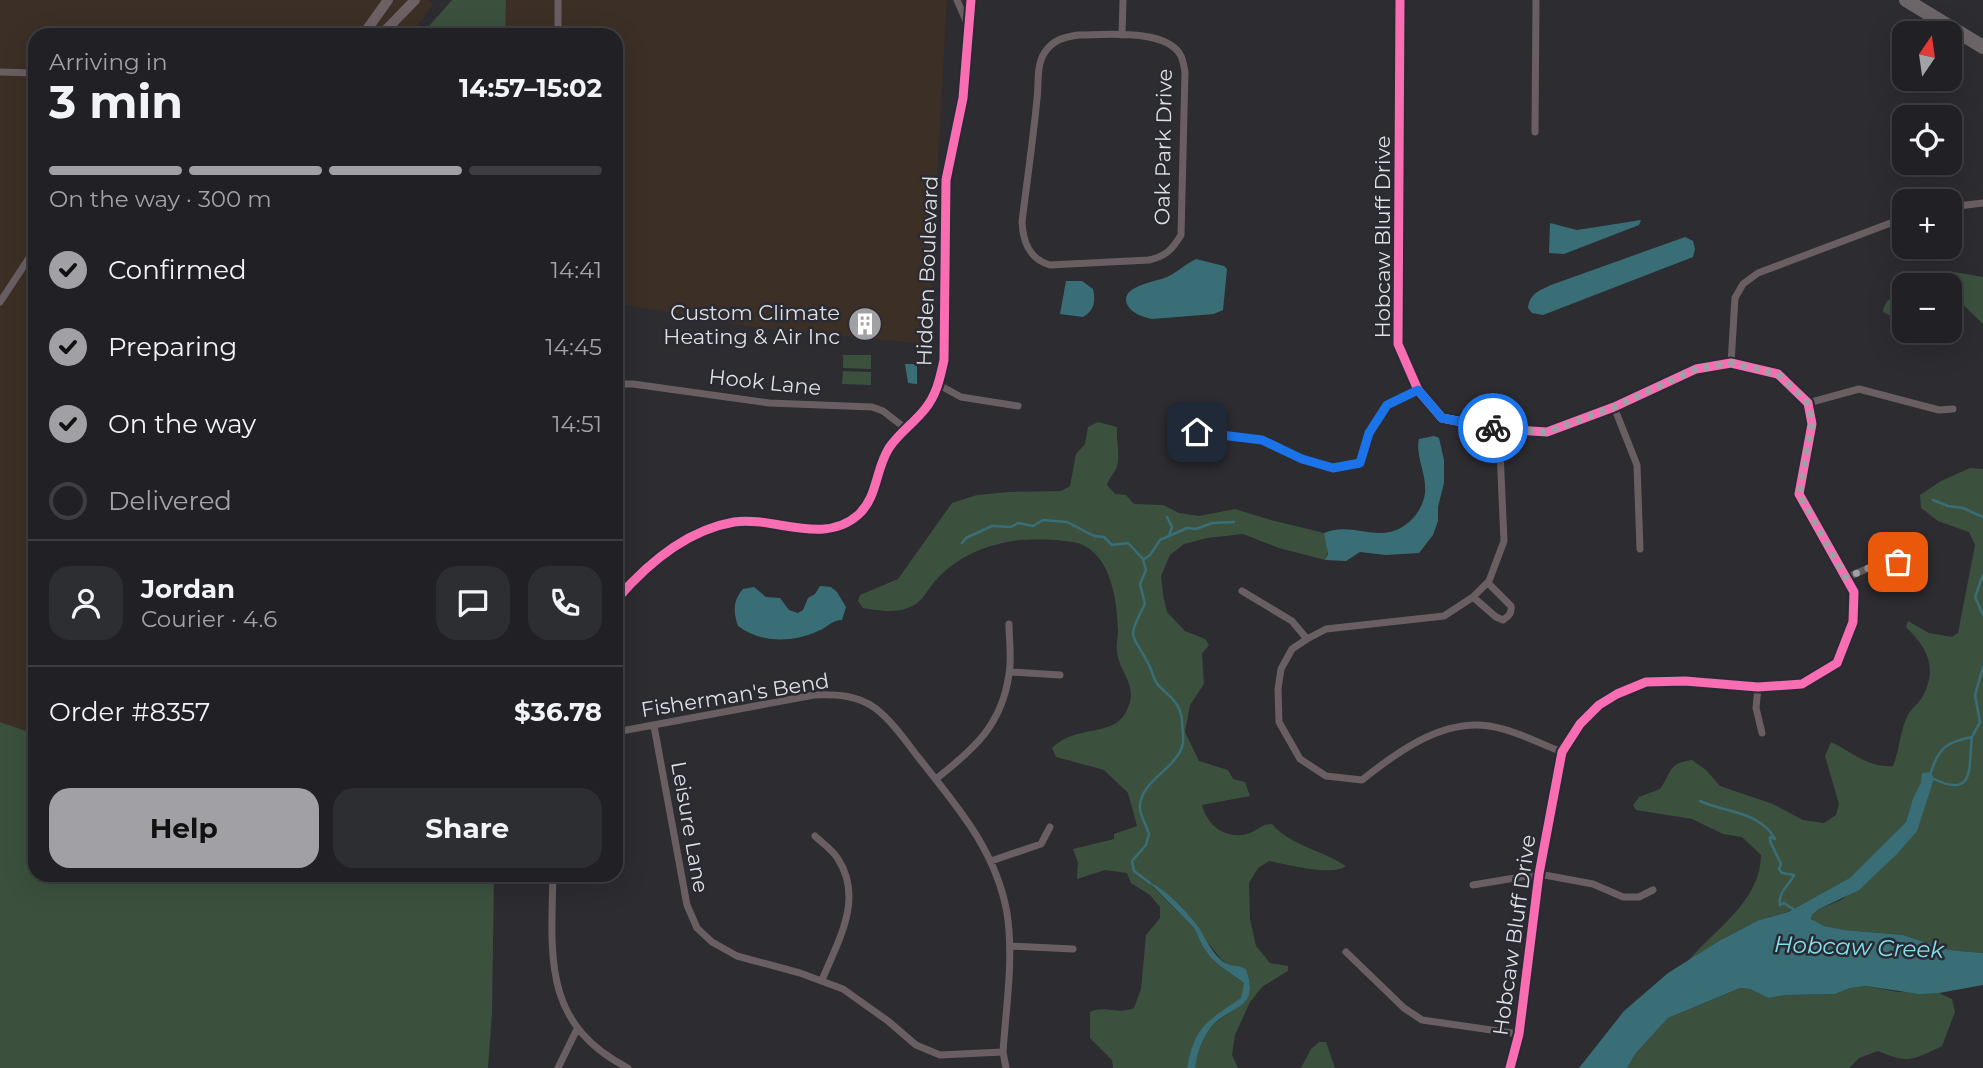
<!DOCTYPE html>
<meta charset="utf-8">
<style>
:root{--surface:#212125;--page:#2d2e32;--text:#f1f3f6;--muted:#a2a3a7;--line:#3e3e42;--accent:#a0a0a5}
body{margin:0;font-family:Montserrat,sans-serif;background:var(--page);color:var(--text);height:100vh;display:flex;flex-direction:column;font-size:26px;white-space:nowrap}
*{box-sizing:border-box;margin:0}
p{font-size:23px;color:var(--muted)}
.icon{flex:none;width:38px;height:38px;fill:none;stroke:currentColor;stroke-width:2;stroke-linecap:round;stroke-linejoin:round}
.map{position:relative;flex:1;overflow:hidden}
.panel{position:absolute;left:28px;top:28px;width:595px;height:854px;display:flex;flex-direction:column;background:var(--surface);border-radius:21px;box-shadow:0 7px 28px #0002,0 0 0 2px var(--line)}
.panel>*{flex:none}
.needle{width:46px;rotate:13deg}
.controls{position:absolute;left:1892px;top:21px;display:grid;gap:14px}
.controls a{display:grid;place-items:center;width:70px;height:70px;border-radius:14px;background:var(--surface);box-shadow:0 7px 28px #0002,0 0 0 2px var(--line);font-size:35px}
.pin{position:absolute;display:grid;place-items:center;width:60px;height:60px;color:#fff;margin:-30px;border-radius:14px;box-shadow:0 4px 10px #0006}
.courier{position:absolute;display:grid;place-items:center;width:70px;height:70px;margin:-35px;border:5px solid #1a73e8;border-radius:50%;background:#fff;color:#222;box-shadow:0 2px 9px #0007}
.summary em{font-style:normal;font-weight:700}
.summary div{display:flex;flex-direction:column-reverse}
.summary{display:flex;align-items:center;justify-content:space-between;height:119px;padding:0 21px}
h1{font-size:46px;font-weight:700;line-height:52px}
.bar{display:grid;grid-template-columns:repeat(4,1fr);gap:10px 7px;align-content:center;height:84px;padding:0 21px}
.bar i{height:9px;border-radius:5px;background:var(--line)}
.bar .selected{background:var(--accent)}
.bar p{grid-column:span 4}
.line{display:flex;align-items:center;gap:18px;padding:0 21px;border-top:2px solid var(--line)}
.line div{flex:1}
.round{display:grid;place-items:center;flex:none;width:74px;height:74px;border-radius:21px;background:var(--page)}
ol{padding:0 21px;list-style:none}
li{display:flex;align-items:center;gap:21px;height:77px}
li p{margin-inline-start:auto}
li .icon{padding:7px;border-radius:50%;background:var(--accent);color:#111;stroke-width:4}
li:last-child{color:var(--muted)}
li i{width:38px;height:38px;border:4px solid var(--line);border-radius:50%}
.button{display:flex;gap:14px;margin-top:auto;padding:14px 21px}
.button a{flex:1;height:80px;border-radius:21px;background:var(--accent);color:#111;font-size:28px;font-weight:700;line-height:80px;text-align:center}
.button a+a{background:var(--page);color:var(--text)}
.map>svg:first-child{display:block}
.industrial{fill:#3c2f25}
.green{fill:#3b513e}
.water{fill:#3a6e76}
.lines{fill:none;stroke-linecap:round;stroke-linejoin:round}
.stream{stroke:#3a6e76;stroke-width:2.5}
.street{stroke:#695f62;stroke-width:7}
.secondary{stroke:#6c6164;stroke-width:10}
.highway{stroke:#6d6669;stroke-width:14}
.cycleway-casing{stroke:#2a2a33;stroke-width:13}
.cycleway{stroke:#f96db3;stroke-width:9}
.done{stroke:#a0a0a5;stroke-width:7;stroke-dasharray:0 12.6}
.route{stroke:#1a73e8;stroke-width:9}
.labels{text-anchor:middle;dominant-baseline:central;stroke-width:5;stroke-linejoin:round;paint-order:stroke}
.street-label{font-size:21px;fill:#dedee3;stroke:#2a2a33}
.poi-label{font-size:21px;fill:#dedee3;stroke:#2a2a33;text-anchor:end}
.water-label{font-size:23px;font-style:italic;fill:#81dfed;stroke:#2a2a33}
</style>
<div class="map">
<svg width="1983" height="1068" viewBox="0 0 1983 1068">
<rect width="100%" height="100%" fill="#2c2c31"/>
<path class="industrial" d="M0,0H428L433,4L411,35H35V734L0,722Z
M506,0H947L928,344L758,328L616,303V35H505Z"/>
<path class="green" d="M452,0H506L505,35H421Z
M1948,271L1983,277V324L1955,297L1950,299V285H1927L1936,275Z
M1904,295V311L1889,315L1883,312C1885,299 1891,297 1904,295Z
M843,355H871V369L843,368Z
M843,371L871,372V385L842,384Z
M1098,422L1117,427C1116,440 1121,457 1116,469C1113,475 1109,478 1107,485L1115,494L1126,495L1134,504L1163,505L1179,513L1199,516L1235,509L1271,520L1324,533C1327,543 1330,551 1325,560L1279,548L1243,534L1207,538L1184,544L1170,555L1161,576L1163,595L1167,612L1185,631L1205,639L1209,645L1202,654L1204,684L1190,705L1185,732L1199,761L1228,770L1233,779L1245,782L1250,796L1202,805C1207,826 1227,841 1250,833C1259,829 1262,824 1272,824C1291,846 1322,850 1346,866C1332,877 1287,864 1269,861L1258,868L1249,883L1250,919L1256,946L1270,963L1288,966V971L1262,987L1250,1002L1235,1035L1232,1055L1238,1068H1195L1194,1065C1199,1052 1203,1034 1214,1024C1236,1005 1259,1005 1246,969L1228,965L1221,959L1177,904L1152,886L1194,928L1203,947L1211,958L1220,966L1244,983L1242,998C1211,1019 1194,1029 1187,1068H1113L1112,1060L1090,1038V1012C1106,1005 1117,1015 1134,1008L1141,989L1146,935L1160,918V907L1150,895L1131,883L1127,873L1105,870L1077,879L1078,863L1073,849L1114,839V834L1137,826L1128,793L1104,770L1056,757L1052,748C1075,724 1112,738 1126,712C1140,686 1120,675 1117,652C1116,645 1118,637 1118,631C1117,602 1112,559 1083,545C1070,539 1034,539 1019,540C987,544 957,556 935,581C925,593 922,604 905,609C893,613 875,610 863,608L858,601L860,595L898,579L952,503L977,495L1009,492L1061,491L1070,486L1076,454L1085,444L1088,427Z
M1970,468L1983,469V953L1949,950L1903,935L1845,930L1824,926L1811,919L1812,915L1819,909L1843,899L1916,831L1934,779L1921,782L1913,798L1906,822L1850,879L1787,912L1759,920L1719,941L1688,961C1714,930 1761,901 1761,855L1742,837L1723,834L1692,819L1636,810L1633,805L1639,797L1660,789C1672,772 1668,763 1692,760L1706,770L1720,786L1773,804L1803,820L1824,823L1836,815L1839,804L1825,756L1831,742C1852,752 1868,768 1893,766C1900,749 1900,728 1909,713C1913,707 1920,702 1923,696C1938,666 1927,648 1906,627L1908,621L1929,633L1952,637L1958,633L1975,545L1969,532L1938,521L1921,508L1920,495L1941,481Z
M0,722L35,734V875H494L492,1013L488,1068H0Z
M1866,986L1898,992L1939,993L1952,999L1955,1012L1942,1046C1912,1060 1909,1064 1878,1051L1859,1058L1849,1068H1627L1636,1053L1668,1018L1740,988L1750,989L1768,998L1786,995L1835,994L1850,988Z
M1319,1042H1326L1335,1068H1301L1311,1049Z"/>
<path class="water" d="M1641,220L1639,225L1564,254L1549,253L1550,223L1577,230Z
M1685,237L1693,241L1695,249L1693,257L1543,315L1532,313L1528,308C1530,294 1538,291 1551,285Z
M1196,259L1224,266L1227,269L1223,310L1214,314L1152,319C1143,317 1133,314 1128,306C1117,286 1156,282 1167,277C1178,272 1185,264 1196,259Z
M1066,281H1082L1093,289C1096,301 1094,311 1083,317L1060,314Z
M905,364H917V384L908,383Z
M1434,436L1439,438L1444,460V483L1438,507V521L1433,535L1419,553L1386,555L1360,552L1346,561L1325,560L1328,554L1324,533C1343,525 1359,532 1379,533C1402,534 1422,515 1425,493C1427,474 1415,456 1419,439Z
M820,586L831,587L837,592L846,607L842,620C831,620 829,627 818,631C793,643 760,643 738,626C733,612 733,600 743,589L754,587L766,597L780,598L789,610L798,613L803,610L808,598L815,594Z
M1931,772L1934,779L1917,831L1897,854L1859,890L1819,909L1812,915L1811,919L1824,926L1845,930L1903,935L1949,950L1983,953V985L1939,993L1919,994L1866,986L1850,988L1835,994L1786,995L1768,998L1750,989L1740,988L1668,1018L1636,1053L1627,1068H1579L1624,1011L1668,973L1719,941L1759,920L1788,912L1850,878L1906,822L1913,798L1921,782L1922,773Z
M1150,883C1165,888 1190,915 1199,928C1206,939 1211,951 1221,960C1230,968 1237,964 1246,969C1261,1010 1230,1005 1211,1027C1203,1037 1196,1056 1195,1068H1187C1195,1025 1208,1021 1241,998L1244,983L1220,966L1211,958L1203,947L1194,928Z"/>
<g class="lines">
<path class="stream" d="M1933,500L1948,506L1963,508L1983,517
M1167,517L1172,527L1169,536
M962,543L966,538L992,526L1011,527L1018,523L1033,526L1043,520L1067,522L1094,536L1104,537L1112,545L1128,543L1143,559L1146,570L1140,584L1145,604C1125,642 1133,632 1150,667C1153,673 1153,680 1159,686C1170,697 1181,703 1182,721C1182,729 1185,739 1182,747C1174,770 1139,782 1140,808C1140,816 1147,826 1149,834L1146,845L1132,861L1134,871L1150,883
M1143,560L1150,555L1160,540L1187,528L1196,529L1212,523L1234,522
M1983,575L1975,597L1983,615
M1931,772C1939,747 1947,742 1972,737L1980,722L1975,695L1983,667
M1934,779C1977,800 1968,763 1972,737
M1700,801C1726,813 1760,811 1775,839L1770,837V841L1781,864L1779,869L1782,873L1794,875C1789,886 1778,891 1780,905L1784,903L1793,909"/>
<path class="street" d="M957,0L968,25
M1400,0L1398,344L1418,390L1442,418L1499,429L1547,432L1614,407L1696,369L1731,363L1778,374L1808,403L1812,424L1799,494L1854,592L1853,622L1837,663L1802,684L1758,687L1685,681L1646,682L1617,694L1599,705L1580,724L1562,752L1539,874L1519,1034L1510,1068
M558,35V0
M1078,35C1104,35 1167,28 1181,56C1183,60 1184,67 1185,72L1181,235C1172,250 1166,256 1149,260L1050,265C1029,259 1023,242 1022,222C1027,181 1033,140 1037,99C1039,83 1036,65 1045,52C1053,40 1064,37 1078,35Z
M1122,35L1123,0
M0,72L35,73
M1535,132L1536,0
M1950,207L1983,203
M0,302L29,258L35,255
M1731,363L1735,298L1743,284L1758,273L1904,218
M616,384H633L769,403L872,407L883,411L905,428
M939,385L961,397L1018,406
M1808,403L1859,389L1939,410L1953,409
M1614,407L1637,465L1640,549
M1197,432L1262,440L1302,459L1333,468L1360,463L1369,433L1387,405L1418,390
M1846,578L1873,566L1898,562
M1242,591L1292,621L1307,639L1326,629L1444,616L1473,597L1489,581L1504,541L1499,429
M1473,597L1496,617L1503,620C1509,616 1512,613 1511,606L1488,583
M616,600C646,565 687,530 734,522C774,516 823,546 858,515C878,497 875,470 889,448C899,433 914,423 925,409C937,394 940,378 944,360L946,180L963,98L971,0
M1307,639L1292,649L1281,669L1278,689L1279,722L1300,759L1326,776L1362,780C1397,752 1442,719 1489,726C1515,730 1538,743 1562,752
M1010,672L1060,675
M1758,687L1756,708L1762,733
M654,726L687,905L697,928L712,942L737,956L800,973L843,989L888,1021L916,1045L940,1055L1003,1052
M616,732L814,695C836,694 857,695 875,708C892,721 905,740 918,757C956,805 996,850 1007,913C1014,958 1006,1007 1003,1052L1006,1068
M936,779C974,749 1002,725 1009,674C1012,658 1009,640 1009,624
M815,836C822,843 833,850 838,859C864,899 838,941 822,980
M991,861L1041,844L1050,827
M553,875C551,957 543,1025 628,1068
M1473,885L1539,874L1593,884L1623,897H1639L1653,890
M1010,946L1073,949
M1346,952L1404,1008L1422,1020L1519,1034
M558,1068L577,1029"/>
<path class="secondary" d="M363,35L388,0
M381,35L415,0"/>
<path class="highway" d="M1906,0L1983,47"/>
<g class="cycleway-casing">
<path id="cycleway" d="M1400,0L1398,344L1418,390L1442,418L1499,429L1547,432L1614,407L1696,369L1731,363L1778,374L1808,403L1812,424L1799,494L1854,592L1853,622L1837,663L1802,684L1758,687L1685,681L1646,682L1617,694L1599,705L1580,724L1562,752L1539,874L1519,1034L1510,1068
M616,600C646,565 687,530 734,522C774,516 823,546 858,515C878,497 875,470 889,448C899,433 914,423 925,409C937,394 940,378 944,360L946,180L963,98L971,0"/>
</g>
<use href="#cycleway" class="cycleway"/>
</g>
<g class="lines">
<path class="done" d="M1493,428L1547,432L1614,407L1696,369L1731,363L1778,374L1808,403L1812,424L1799,494L1846,578L1873,566L1898,562"/>
<path class="route" d="M1197,432L1262,440L1302,459L1333,468L1360,463L1369,433L1387,405L1418,390L1442,418L1493,428"/>
</g>
<defs>
<g id="building-disc" transform="scale(1.75)"><circle r="9.5" fill="#a0a0a5" stroke="#2a2a33"/><path d="M-4-6H4V6H1V3H-1V6H-4ZM-2.5-4.3h1.7v1.8h-1.7ZM.8-4.3h1.7v1.8H.8ZM-2.5-1h1.7V.8h-1.7ZM.8-1h1.7V.8H.8Z" fill="#fff"/></g>
</defs>
<g fill-rule="evenodd">
<use href="#building-disc" x="865" y="324"/>
</g>
<g class="labels">
<g class="street-label">
<text transform="translate(1163 147) rotate(-89)">Oak Park Drive</text>
<text transform="translate(1382 237) rotate(-90)">Hobcaw Bluff Drive</text>
<text transform="translate(927 271) rotate(-88)">Hidden Boulevard</text>
<text transform="translate(765 382) rotate(6)">Hook Lane</text>
<text transform="translate(735 695) rotate(-9)">Fisherman's Bend</text>
<text transform="translate(690 827) rotate(80)">Leisure Lane</text>
<text transform="translate(1514 935) rotate(-82)">Hobcaw Bluff Drive</text>
</g>
<g class="poi-label">
<text x="840" y="312">Custom Climate<tspan x="840" dy="24">Heating &amp; Air Inc</tspan></text>
</g>
<g class="water-label">
<text transform="translate(1859 947) rotate(2)">Hobcaw Creek</text>
</g>
</g>
</svg>
<div class="controls">
<a><svg class="needle" viewBox="-14 -14 28 28"><path d="M0-13l5 13h-10z" fill="#e53935"/><path d="M0 13l5-13h-10z" fill="#a2a3a7"/></svg></a>
<a><svg class="icon" aria-label="locate" viewBox="0 0 24 24"><circle cx="12" cy="12" r="6"/><path d="M12 2v4M12 18v4M2 12h4M18 12h4"/></svg></a>
<a>+</a>
<a>−</a>
</div>
<div class="pin" style="left:1898px;top:562px;background:#ea580c"><svg class="icon" aria-label="bag" viewBox="0 0 24 24"><path d="M5 8h14l-1 12H6zM9 8a3 3 0 0 1 6 0"/></svg></div>
<div class="pin" style="left:1197px;top:432px;background:#1f2937"><svg class="icon" aria-label="home" viewBox="0 0 24 24"><path d="M3 11l9-7 9 7M6 9v11h12V9"/></svg></div>
<div class="courier" style="left:1493px;top:428px"><svg class="icon" aria-label="bike" viewBox="0 0 24 24"><circle cx="6" cy="16" r="4"/><circle cx="18" cy="16" r="4"/><path d="M6 16l4-8h5l3 8M10 8l3 8H6M13 5h3"/></svg></div>
<section class="panel">
<div class="summary"><div><h1>3 min</h1><p>Arriving in</p></div><em>14:57–15:02</em></div>
<div class="bar"><i class="selected"></i><i class="selected"></i><i class="selected"></i><i></i><p>On the way · 300 m</p></div>
<ol>
<li><svg class="icon" aria-label="check" viewBox="0 0 24 24"><path d="M5 12l5 5 9-10"/></svg>Confirmed<p>14:41</p></li>
<li><svg class="icon" aria-label="check" viewBox="0 0 24 24"><path d="M5 12l5 5 9-10"/></svg>Preparing<p>14:45</p></li>
<li><svg class="icon" aria-label="check" viewBox="0 0 24 24"><path d="M5 12l5 5 9-10"/></svg>On the way<p>14:51</p></li>
<li><i></i>Delivered</li>
</ol>
<div class="line" style="height:126px"><a class="round"><svg class="icon" aria-label="person" viewBox="0 0 24 24"><circle cx="12" cy="8" r="4"/><path d="M4 21q1-7 8-7t8 7"/></svg></a><div><b>Jordan</b><p>Courier · 4.6</p></div><a class="round"><svg class="icon" aria-label="chat" viewBox="0 0 24 24"><path d="M4 5h16v11H9l-5 4z"/></svg></a><a class="round"><svg class="icon" aria-label="phone" viewBox="0 0 24 24"><path d="M5 4h4l2 5-3 2q2 4 5 5l2-3 5 2v4C11 20 4 13 5 4z"/></svg></a></div>
<div class="line" style="height:91px"><div>Order #8357</div><b>$36.78</b></div>
<div class="button"><a>Help</a><a>Share</a></div>
</section>
</div>
